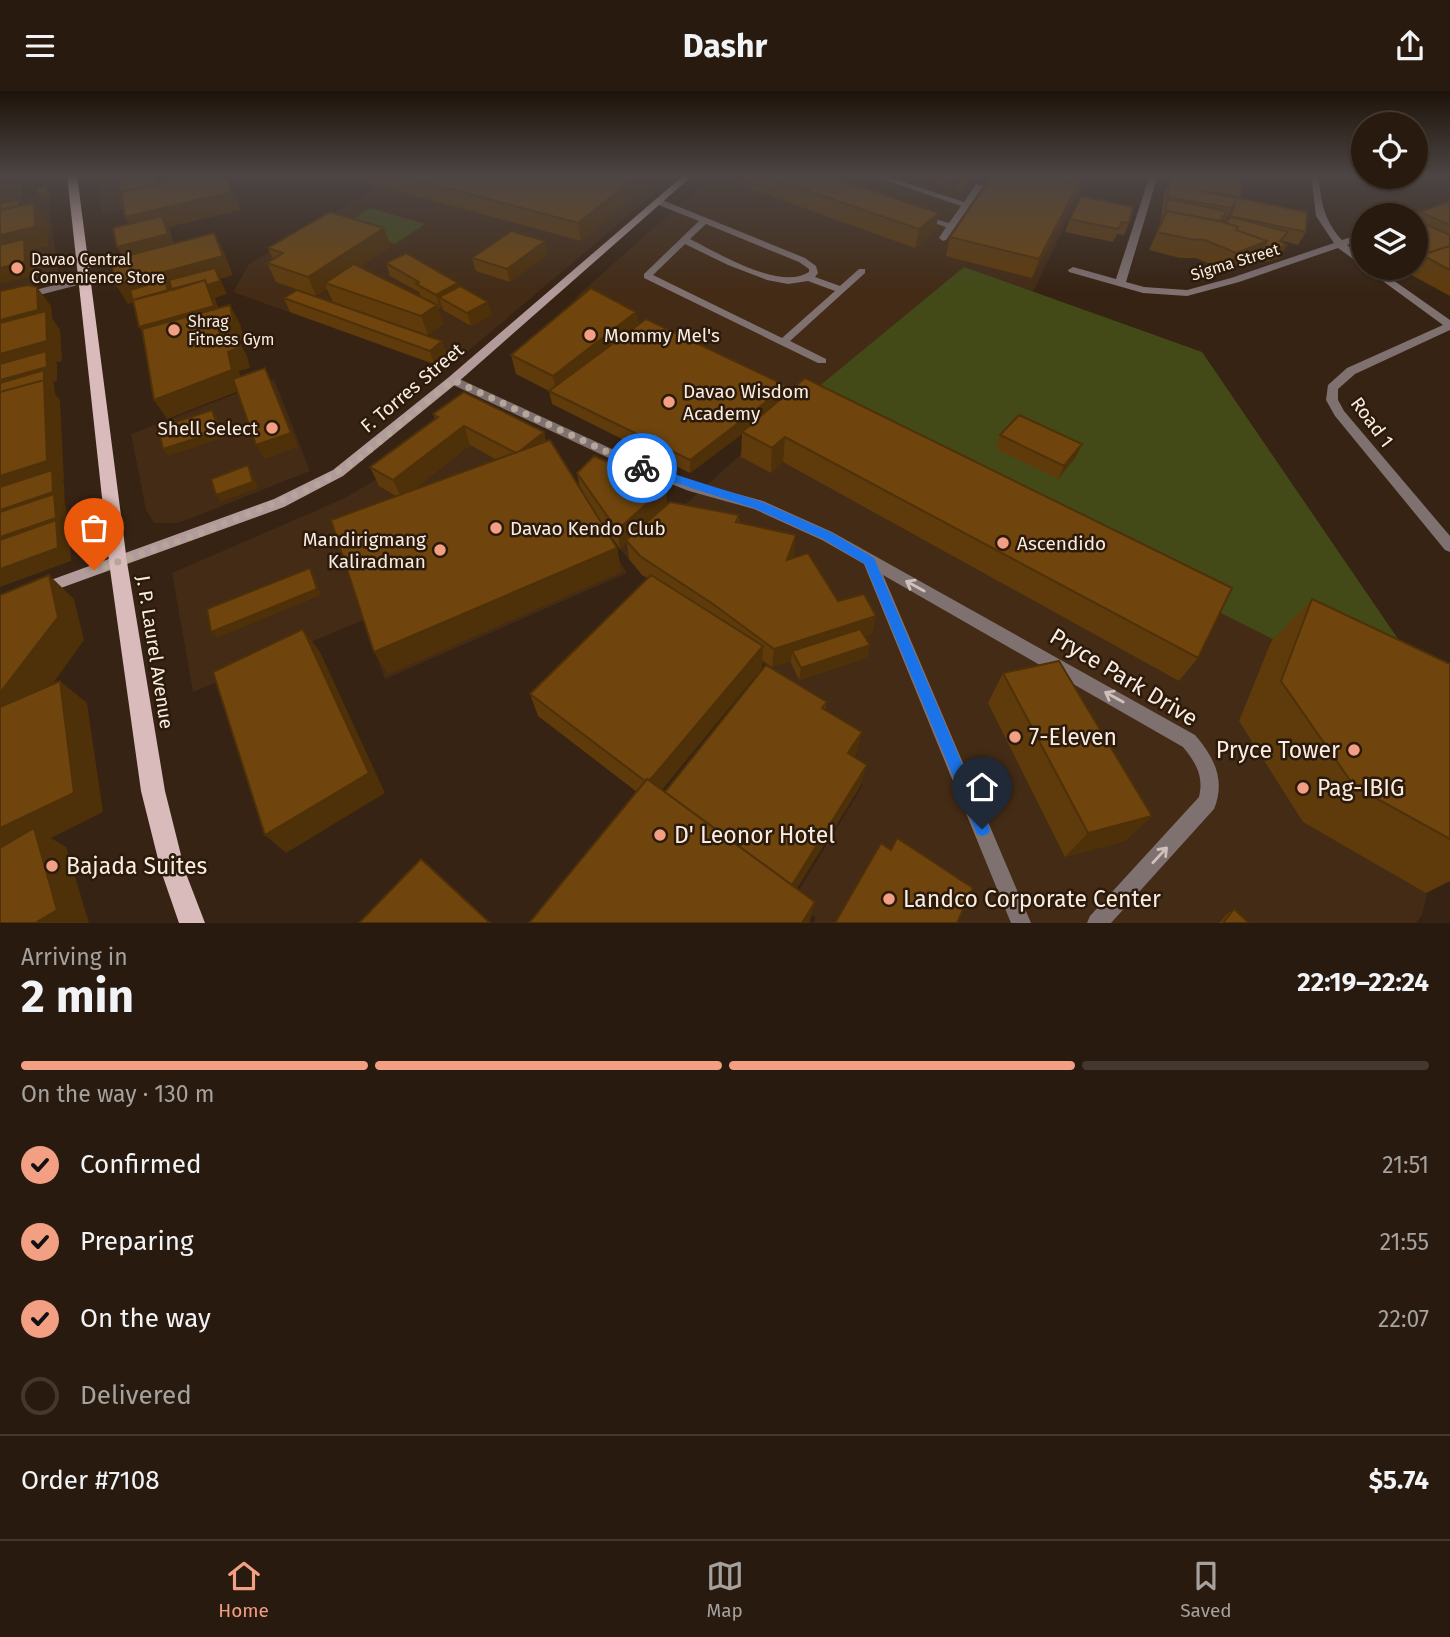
<!DOCTYPE html>
<meta charset="utf-8">
<style>
:root{--surface:#281a0e;--page:#302317;--text:#f1f3f6;--muted:#a5a19e;--line:#44382e;--accent:#f39f84}
body{margin:0;font-family:"Fira Sans",sans-serif;background:var(--page);color:var(--text);height:100vh;display:flex;flex-direction:column;font-size:26px;white-space:nowrap}
*{box-sizing:border-box;margin:0}
p{font-size:23px;color:var(--muted)}
.icon{flex:none;width:38px;height:38px;fill:none;stroke:currentColor;stroke-width:2;stroke-linecap:round;stroke-linejoin:round}
.map{position:relative;height:832px;overflow:hidden}
.drawer{display:flex;flex-direction:column;background:var(--surface);flex:1}
.drawer>*{flex:none}
.controls{position:absolute;left:1351px;top:21px;display:grid;gap:14px}
.controls a{display:grid;place-items:center;width:77px;height:77px;border-radius:50%;background:var(--surface);box-shadow:0 2px 5px #0004,0 0 0 2px var(--line);font-size:35px}
.pin{position:absolute;display:grid;place-items:center;width:60px;height:60px;color:#fff;margin:-72px -30px;border-radius:50% 50% 50% 0;rotate:-45deg;box-shadow:0 0 7px #0007}
.pin .icon{rotate:45deg}
.courier{position:absolute;display:grid;place-items:center;width:70px;height:70px;margin:-35px;border:5px solid #1a73e8;border-radius:50%;background:#fff;color:#222;box-shadow:0 2px 9px #0007}
.head em{font-style:normal;font-weight:700}
.head div{display:flex;flex-direction:column-reverse}
.head{display:flex;align-items:center;justify-content:space-between;height:119px;padding:0 21px}
h1{font-size:46px;font-weight:700;line-height:52px}
.bar{display:grid;grid-template-columns:repeat(4,1fr);gap:10px 7px;align-content:center;height:84px;padding:0 21px}
.bar i{height:9px;border-radius:5px;background:var(--line)}
.bar .selected{background:var(--accent)}
.bar p{grid-column:span 4}
.line{display:flex;align-items:center;gap:18px;padding:0 21px;border-top:2px solid var(--line)}
.line div{flex:1}
ol{padding:0 21px;list-style:none}
li{display:flex;align-items:center;gap:21px;height:77px}
li p{margin-inline-start:auto}
li .icon{padding:7px;border-radius:50%;background:var(--accent);color:#111;stroke-width:4}
li:last-child{color:var(--muted)}
li i{width:38px;height:38px;border:4px solid var(--line);border-radius:50%}
header{display:flex;justify-content:space-between;align-items:center;height:91px;padding:0 21px;background:var(--surface);font-size:32px;font-weight:700}
.menu{display:flex;justify-content:space-around;align-items:center;height:98px;border-top:2px solid var(--line);background:var(--surface);font-size:19px;color:var(--muted)}
.menu a{display:grid;justify-items:center;gap:4px}
.menu .selected{color:var(--accent)}
.map>svg:first-child{display:block}
.built{fill:#432b16}
.green{fill:#434a17}
.lines{fill:none;stroke-linecap:round;stroke-linejoin:round}
.lane{fill:#807171;fill-rule:evenodd}
.street{fill:#807171;fill-rule:evenodd}
.secondary{fill:#b29b9a;fill-rule:evenodd}
.primary{fill:#d8bbba;fill-rule:evenodd}
.wall{fill:#5f3b0b;fill-rule:evenodd}
.shaded-wall{fill:#4e3009}
.building{fill:#6f450d;stroke:#4e3009;stroke-width:2}
.oneway{stroke:#cfc1ba}
.route{fill:#1a73e8}
.done{stroke:#b5a69a;stroke-width:7;stroke-dasharray:0 12.6}
.poi-dot{fill:#f39f84;stroke:#2c1a0a;stroke-width:2.5}
.labels{text-anchor:middle;dominant-baseline:central;stroke-width:5;stroke-linejoin:round;paint-order:stroke}
.far-poi-label{font-size:16px;fill:#f9ece2;stroke:#2c1a0a;text-anchor:start}
.far-street-label{font-size:16px;fill:#f9ece2;stroke:#2c1a0a}
.poi-label{font-size:19px;fill:#f9ece2;stroke:#2c1a0a;text-anchor:start}
.street-label{font-size:19px;fill:#f9ece2;stroke:#2c1a0a}
.near-street-label{font-size:23px;fill:#f9ece2;stroke:#2c1a0a}
.near-poi-label{font-size:23px;fill:#f9ece2;stroke:#2c1a0a;text-anchor:start}
</style>
<header><svg class="icon" aria-label="menu" viewBox="0 0 24 24"><path d="M4 6h16M4 12h16M4 18h16"/></svg>Dashr<svg class="icon" aria-label="share" viewBox="0 0 24 24"><path d="M12 15V3M7 8l5-5 5 5M5 13v7h14v-7"/></svg></header>
<div class="map">
<svg width="1450" height="832" viewBox="0 0 1450 832">
<rect width="100%" height="100%" fill="#362313"/>
<path class="built" d="M142,84H177L226,96L102,123L98,94Z
M338,84H676L447,278L233,201L249,173L376,97L335,86Z
M713,84H1089L1033,201L1450,637L1441,744L1422,824L1416,832H813L816,827L793,809L863,694L845,681L858,662L820,638L775,582L712,532L642,484L620,458L667,415L678,420L799,311L576,206Z
M48,103L59,188L0,203V113Z
M274,288L310,380L192,427L177,432H154L146,419L131,343Z
M465,317L553,361L627,482L385,588L363,529L193,601L172,482L345,407L375,389Z"/>
<path class="green" d="M370,117L425,133L395,153L340,136Z
M964,176L1202,261L1450,624V637L800,311Z"/>
<g class="lines">
<path class="lane" d="M749,84H762L782,89L787,84H796L783,94Z
M842,84H855L851,86Z
M870,84H882L964,111L976,93L983,95L946,149L943,150L939,147L946,136L917,126L921,124L949,132L961,115Z
M981,84H997L1000,86L996,88Z
M656,109H662L805,167L816,175L818,182L815,186L840,195L859,178H865V182L790,250L826,268V272H818L644,187V183L699,130L656,113ZM706,133L799,171L809,178V181C780,200 718,162 690,148ZM685,153L728,174L767,189L788,193L808,190L835,200L782,247L653,184Z"/>
<path class="street" d="M1150,84H1158L1126,191L1144,196L1187,199L1231,187L1334,152L1316,125L1311,84H1319C1320,109 1324,130 1342,149L1363,142V148L1347,154L1363,167V175L1338,157L1239,191L1187,205L1143,202L1069,181L1068,179L1073,176L1116,188Z
M1365,177H1376L1450,229V239L1355,283L1338,298V309L1344,320L1450,445V461L1445,459L1335,325L1326,309L1328,294L1347,277L1443,234Z
M86,186L91,189L90,191L0,214V208Z
M453,285L638,370L698,392L763,410L832,441L1195,644C1214,666 1226,689 1214,718L1111,832H1087L1090,825L1199,706C1204,685 1196,672 1183,656L883,484L1031,832H1011L864,473L822,449L754,418L689,400L628,376L449,292L447,289Z"/>
<path class="secondary" d="M684,84H693L457,292L343,385L284,416L47,502L42,504L37,502L34,498L37,494L274,408L333,379L449,286Z"/>
<path class="primary" d="M67,84H77L127,471L165,700L185,780L205,832H179L161,780L141,700L109,471Z"/>
</g>
<path class="wall" d="M366,84H660L581,150L368,92Z
M771,84H827L939,122L935,140L915,157L731,91V85L773,90V88L777,86Z
M907,84H960L952,98Z
M1084,84L1074,110H1072L1032,187L946,165L950,146Z
M1172,84L1240,106L1239,107L1306,141L1298,154L1283,150L1282,151L1287,154L1280,167L1265,171L1258,167L1257,169L1226,180L1196,167H1180L1149,159L1160,135L1164,104ZM1230,122L1227,130L1225,132L1221,131L1222,129L1225,130Z
M971,90L964,100L955,98L957,92Z
M1450,110V205L1408,182L1412,177H1416V126L1420,121Z
M1070,128L1129,132L1124,144L1117,143L1113,151L1065,141Z
M545,150L547,163L510,191L476,180L472,167Z
M391,155L359,176L421,206L419,201L390,185L386,172L459,195L488,211L492,224L471,235L443,219L442,216L440,217L438,216L443,233L428,244L333,211L327,198L316,205L276,191L267,172L273,168L268,157Z
M284,207L442,250L447,263L434,273L290,221Z
M636,221L638,234L787,303L1198,567L1179,590L783,371L771,382L741,366L742,343L690,382L552,313L549,300L516,283L511,264Z
M433,323L544,341L546,351L580,397L577,382L667,414L739,424V431L794,463L793,467L838,510L876,525L872,543L865,545L870,554L867,567L799,589L791,572V570L772,576L762,569V577L662,698L665,701L827,611L825,619L857,662L854,666L861,694L797,797L815,811L809,832H529L637,701L538,625L530,603L648,487L642,484L629,468L627,452L620,458L598,426L617,457L621,481L388,583L374,561L396,405L379,395L370,376L435,328ZM470,354L497,369L413,399Z
M1000,344L1082,353L1076,366L1058,388L996,358Z
M1312,508L1450,573V790L1426,802L1303,731L1239,630L1271,551Z
M1003,582L1152,725L1125,750L1065,766L988,612Z
M1234,818L1249,832H1219L1227,823Z"/>
<path class="shaded-wall" d="M10,84H22V107L0,112V91Z
M98,84H102V90L94,92L90,86Z
M226,84L241,119L169,136L175,156L125,168L117,156L136,144L125,126Z
M638,84H660L581,150L578,132Z
M959,84H960V86L952,98L953,92Z
M972,84L971,90L964,100L966,94Z
M1078,94L1071,112L1032,187L1039,168Z
M47,96L51,102V108L42,110L38,104Z
M1236,110L1230,122L1225,130L1231,117Z
M34,112L47,130L48,155L31,159L33,161L35,184L0,193V144Z
M939,122L935,140L915,157L919,138Z
M384,137L391,155L332,194L325,192L327,198L316,205L308,186Z
M1288,141L1281,153L1287,154L1280,167L1265,171L1272,159Z
M214,142L224,161L233,184L220,188L227,203L215,207L224,232L230,214L240,233L244,248L239,250L247,265L250,277L239,280L244,298L167,328L154,309L152,256L139,236L169,202L128,213L116,194Z
M545,150L547,163L510,191L507,178Z
M1267,150L1257,169L1226,180L1236,162Z
M458,192L462,205L439,206L442,216L440,217L436,204Z
M37,196L51,215L52,227L60,239L62,270L55,272L57,273V290L53,291L54,293L55,303L60,309L64,390H62L64,392L65,415L66,416L68,440H67L69,442L71,470L0,496V229Z
M488,211L492,224L471,235L467,222Z
M437,214L443,233L428,244L421,225Z
M636,221L638,240L557,304L553,285Z
M442,250L447,263L434,273L430,260Z
M265,277L272,291L298,356L265,368L256,354Z
M787,295L786,308L742,341V343L690,382V369Z
M212,319L217,326L223,347L168,365L163,358Z
M464,335L470,354L402,408L393,389Z
M544,341L548,360L518,362Z
M785,346L783,371L771,382L772,357Z
M1082,353L1076,366L1058,388L1064,375Z
M248,374L252,381L258,397L220,411L216,404Z
M666,396L667,415L626,449L627,452L620,458L617,439Z
M796,444L794,463L785,488L787,469Z
M617,457L621,481L388,583L374,561Z
M310,477L314,484L321,504L217,547L211,541Z
M49,484L74,508L84,549L29,626L0,639V602Z
M876,525L872,543L796,568L792,560L791,570L772,576L774,558Z
M303,538L320,561L385,702L286,762L265,744Z
M870,554L867,567L799,589L801,577Z
M763,555L762,577L651,712L648,692Z
M60,590L87,612L103,721L51,747L66,756L89,832H35L0,773V737Z
M862,641L857,662L843,683L848,662Z
M867,674L861,694L787,813L790,797Z
M1152,725L1125,750L1065,766L1088,742Z
M815,811L809,832H802Z"/>
<path class="building" d="M0,84H10V89L0,91Z
M127,84H155L157,93L121,101L122,108L121,109L118,86Z
M172,84H178L179,88L161,92L160,87Z
M198,84H225L232,101L125,126L121,101Z
M398,84H638L578,132Z
M733,84H756L773,90V99L731,85Z
M779,84H827L939,122L919,138L773,88Z
M928,84H959L953,92Z
M962,84H972L966,94L957,92Z
M993,84H1033L1078,94L1039,168L950,146Z
M1033,84H1084L1078,98H1076L1078,94Z
M1172,84H1220L1242,88L1240,106L1202,100L1307,121L1306,141L1230,125L1236,110L1231,117L1168,106L1169,92Z
M47,96V102L38,104V98Z
M1081,105L1133,116L1129,132L1122,131L1118,138L1070,128Z
M1167,108L1227,120L1220,130L1167,120L1165,124Z
M19,109V115L0,119V112Z
M1450,110V134L1420,121Z
M34,112L35,136L0,144V119Z
M1167,120L1223,131L1238,136L1236,139L1267,150L1236,162L1205,149L1189,148L1157,141Z
M330,121L384,137L308,186L267,172L283,162L268,157Z
M162,125L168,143L117,156L113,137Z
M1231,126L1288,141L1280,150L1287,154L1272,159L1265,154L1267,150L1236,139L1238,136L1225,132Z
M1416,129L1450,144V155L1430,161L1416,154Z
M511,140L545,150L507,178L472,167Z
M214,142L223,165L116,194L111,169Z
M24,148L25,171L0,177V154Z
M1450,155V179L1422,164Z
M406,162L458,192L436,204L416,193L419,191L386,172Z
M354,173L437,214L421,225L325,192Z
M215,177L220,190L207,194L205,189L172,199L169,189Z
M165,189L168,200L133,209L134,214L130,199Z
M205,189L214,215L139,236L133,209Z
M27,194L37,196L38,219L0,229V200Z
M460,195L488,211L467,222L439,206Z
M591,197L636,221L553,285L511,264Z
M297,199L442,250L430,260L284,207Z
M230,214L233,229L217,234L222,249L236,245L239,257L228,261L232,279L154,309L142,238Z
M46,220L47,250L0,263V232Z
M646,228L787,295L690,369L549,300Z
M46,260L47,276L0,289V273Z
M265,277L291,342L256,354L233,288Z
M44,279V295V289L0,301V292Z
M805,287L1232,497L1198,567L785,346L772,357L742,341Z
M44,289L47,370L0,385V301Z
M464,301L544,341L520,360L516,362L464,335L393,389L370,376L438,326L433,323Z
M212,319L219,340L163,358L158,337Z
M1019,324L1082,353L1064,375L1000,344Z
M550,349L617,457L374,561L331,429Z
M594,365L666,396L617,439L577,382Z
M248,374L253,391L216,404L211,388Z
M52,379L53,401L0,419V396Z
M54,403L56,427L0,446V421Z
M670,411L739,424L736,431L796,444L787,469L808,462L838,510L864,503L876,525L774,558L713,513L640,465L626,449Z
M56,429L58,457L0,478V449Z
M310,477L317,498L211,541L207,518Z
M49,484L58,526L0,602V504Z
M651,484L763,555L650,689L647,688L645,690L530,603Z
M1312,508L1450,573V748L1354,695L1281,590Z
M303,538L369,682L265,744L213,581Z
M860,538L870,554L801,577L792,560Z
M1059,570L1152,725L1088,742L1003,582Z
M766,574L827,611L822,617L862,641L848,662L867,674L792,794L665,701Z
M60,590L74,702L0,737V616Z
M647,688L815,811L802,832H529Z
M34,737L57,819L35,832H0V757Z
M897,747L973,797L957,832H835L881,752L891,759Z
M421,768L490,832H359Z
M1234,818L1249,832H1223Z"/>
<defs><path id="oneway-shaft" d="M-6 0H5M1.5-3L5.5 0L1.5 3" fill="none" stroke-width="1.6" stroke-linecap="round" stroke-linejoin="round" transform="scale(1.75)"/></defs>
<g class="oneway">
<use href="#oneway-shaft" transform="translate(915 495) rotate(-151)"/>
<use href="#oneway-shaft" transform="translate(1114 606) rotate(-151)"/>
<use href="#oneway-shaft" transform="translate(1160 764) rotate(-47)"/>
</g>
<linearGradient id="sky" x2="0" y2="1"><stop stop-color="#1e130a"/><stop offset="0.42" stop-color="#4c4544"/><stop offset="1" stop-color="#4c4544" stop-opacity="0"/></linearGradient>
<rect width="1450" height="201" fill="url(#sky)"/>
<path class="route" d="M642,373L762,411L832,442L874,467L990,738L988,743L982,745L977,743L865,473L823,448L754,417L638,380L637,377Z"/>
<g class="lines">
<path class="done" d="M94,479L204,441L312,397L362,365L453,289L642,377"/>
</g>
<g class="poi-dot">
<circle cx="17" cy="177" r="7"/>
<circle cx="174" cy="239" r="7"/>
<circle cx="590" cy="244" r="7"/>
<circle cx="669" cy="311" r="7"/>
<circle cx="272" cy="337" r="7"/>
<circle cx="496" cy="437" r="7"/>
<circle cx="1003" cy="452" r="7"/>
<circle cx="440" cy="459" r="7"/>
<circle cx="1015" cy="646" r="7"/>
<circle cx="1354" cy="659" r="7"/>
<circle cx="1303" cy="697" r="7"/>
<circle cx="660" cy="744" r="7"/>
<circle cx="52" cy="775" r="7"/>
<circle cx="889" cy="808" r="7"/>
</g>
<g class="labels">
<g class="far-poi-label">
<text x="31" y="168">Davao Central<tspan x="31" dy="18">Convenience Store</tspan></text>
<text x="188" y="230">Shrag<tspan x="188" dy="18">Fitness Gym</tspan></text>
</g>
<g class="far-street-label">
<text transform="translate(1235 171) rotate(-17)">Sigma Street</text>
</g>
<g class="poi-label">
<text x="604" y="244">Mommy Mel's</text>
<text x="683" y="300">Davao Wisdom<tspan x="683" dy="22">Academy</tspan></text>
<text x="258" y="337" text-anchor="end">Shell Select</text>
<text x="510" y="437">Davao Kendo Club</text>
<text x="426" y="448" text-anchor="end">Mandirigmang<tspan x="426" dy="22">Kaliradman</tspan></text>
<text x="1017" y="452">Ascendido</text>
</g>
<g class="street-label">
<text transform="translate(412 297) rotate(-40)">F. Torres Street</text>
<text transform="translate(1372 331) rotate(53)">Road 1</text>
<text transform="translate(155 561) rotate(81)">J. P. Laurel Avenue</text>
</g>
<g class="near-street-label">
<text transform="translate(1124 586) rotate(31)">Pryce Park Drive</text>
</g>
<g class="near-poi-label">
<text x="1029" y="646">7-Eleven</text>
<text x="1340" y="659" text-anchor="end">Pryce Tower</text>
<text x="1317" y="697">Pag-IBIG</text>
<text x="674" y="744">D' Leonor Hotel</text>
<text x="66" y="775">Bajada Suites</text>
<text x="903" y="808">Landco Corporate Center</text>
</g>
</g>
</svg>
<div class="controls">
<a><svg class="icon" aria-label="locate" viewBox="0 0 24 24"><circle cx="12" cy="12" r="6"/><path d="M12 2v4M12 18v4M2 12h4M18 12h4"/></svg></a>
<a><svg class="icon" aria-label="layers" viewBox="0 0 24 24"><path d="M12 4l9 5-9 5-9-5zM3 14l9 5 9-5"/></svg></a>
</div>
<div class="pin" style="left:94px;top:479px;background:#ea580c"><svg class="icon" aria-label="bag" viewBox="0 0 24 24"><path d="M5 8h14l-1 12H6zM9 8a3 3 0 0 1 6 0"/></svg></div>
<div class="pin" style="left:982px;top:738px;background:#1f2937"><svg class="icon" aria-label="home" viewBox="0 0 24 24"><path d="M3 11l9-7 9 7M6 9v11h12V9"/></svg></div>
<div class="courier" style="left:642px;top:377px"><svg class="icon" aria-label="bike" viewBox="0 0 24 24"><circle cx="6" cy="16" r="4"/><circle cx="18" cy="16" r="4"/><path d="M6 16l4-8h5l3 8M10 8l3 8H6M13 5h3"/></svg></div>
</div>
<section class="drawer">
<div class="head"><div><h1>2 min</h1><p>Arriving in</p></div><em>22:19–22:24</em></div>
<div class="bar"><i class="selected"></i><i class="selected"></i><i class="selected"></i><i></i><p>On the way · 130 m</p></div>
<ol>
<li><svg class="icon" aria-label="check" viewBox="0 0 24 24"><path d="M5 12l5 5 9-10"/></svg>Confirmed<p>21:51</p></li>
<li><svg class="icon" aria-label="check" viewBox="0 0 24 24"><path d="M5 12l5 5 9-10"/></svg>Preparing<p>21:55</p></li>
<li><svg class="icon" aria-label="check" viewBox="0 0 24 24"><path d="M5 12l5 5 9-10"/></svg>On the way<p>22:07</p></li>
<li><i></i>Delivered</li>
</ol>
<div class="line" style="height:91px"><div>Order #7108</div><b>$5.74</b></div>
</section>
<nav class="menu">
<a class="selected"><svg class="icon" aria-label="home" viewBox="0 0 24 24"><path d="M3 11l9-7 9 7M6 9v11h12V9"/></svg>Home</a>
<a><svg class="icon" aria-label="map" viewBox="0 0 24 24"><path d="M3 6l6-2 6 2 6-2v14l-6 2-6-2-6 2zM9 4v14M15 6v14"/></svg>Map</a>
<a><svg class="icon" aria-label="saved" viewBox="0 0 24 24"><path d="M7 4h10v16l-5-4-5 4z"/></svg>Saved</a>
</nav>
